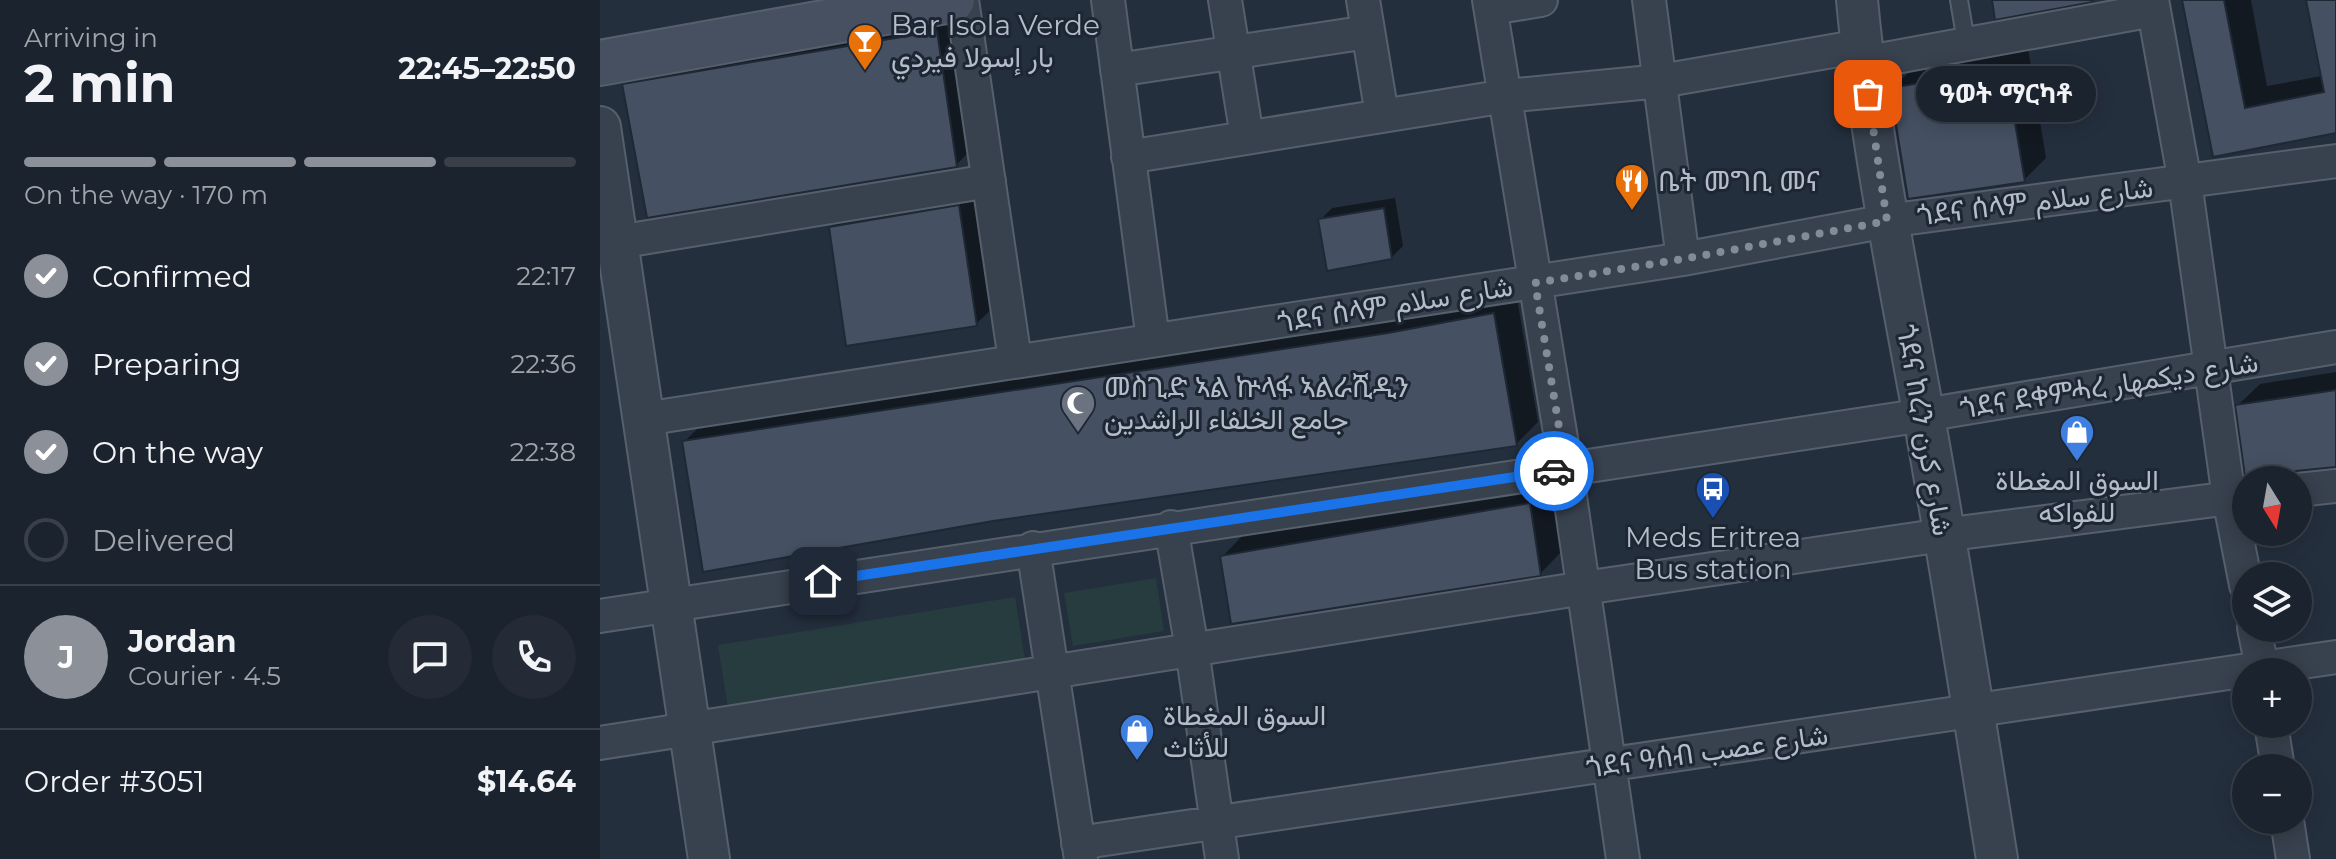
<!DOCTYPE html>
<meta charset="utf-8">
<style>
:root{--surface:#1b232e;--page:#242b36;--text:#f1f3f6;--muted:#a0a4aa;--line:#39404a;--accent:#8c9099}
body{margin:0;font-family:Montserrat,Vazirmatn,"Noto Sans Ethiopic",sans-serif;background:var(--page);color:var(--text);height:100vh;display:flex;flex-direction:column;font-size:30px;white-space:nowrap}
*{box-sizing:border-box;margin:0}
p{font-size:26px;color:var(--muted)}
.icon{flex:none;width:44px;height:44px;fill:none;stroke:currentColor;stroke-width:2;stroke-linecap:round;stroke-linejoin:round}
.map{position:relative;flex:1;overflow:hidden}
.drawer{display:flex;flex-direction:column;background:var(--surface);width:600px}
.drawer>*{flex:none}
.needle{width:52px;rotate:169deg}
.controls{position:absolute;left:1632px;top:466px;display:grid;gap:16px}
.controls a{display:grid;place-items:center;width:80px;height:80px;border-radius:50%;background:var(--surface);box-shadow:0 4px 20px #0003,0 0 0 2px var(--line);font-size:40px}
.pin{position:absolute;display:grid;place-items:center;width:68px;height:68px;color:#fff;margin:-34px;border-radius:16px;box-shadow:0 4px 12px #0006}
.courier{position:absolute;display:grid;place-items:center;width:80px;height:80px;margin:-40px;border:6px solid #1a73e8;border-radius:50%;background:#fff;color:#222;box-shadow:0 2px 10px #0007}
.bubble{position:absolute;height:56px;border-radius:28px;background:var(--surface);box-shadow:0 4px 20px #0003,0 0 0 2px var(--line);font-size:26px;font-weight:700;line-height:56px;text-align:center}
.headline em{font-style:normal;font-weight:700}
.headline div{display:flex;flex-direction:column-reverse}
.headline{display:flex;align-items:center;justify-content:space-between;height:136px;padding:0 24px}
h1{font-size:52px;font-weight:700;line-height:60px}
.bar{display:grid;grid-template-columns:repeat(4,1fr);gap:12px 8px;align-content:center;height:96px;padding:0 24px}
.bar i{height:10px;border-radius:6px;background:var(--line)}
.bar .selected{background:var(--accent)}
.bar p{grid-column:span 4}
.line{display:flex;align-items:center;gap:20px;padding:0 24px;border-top:2px solid var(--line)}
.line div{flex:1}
.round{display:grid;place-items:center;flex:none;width:84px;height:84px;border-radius:42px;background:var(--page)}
ol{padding:0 24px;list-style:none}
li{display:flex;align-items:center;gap:24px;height:88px}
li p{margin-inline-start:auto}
li .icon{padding:8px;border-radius:50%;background:var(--accent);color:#fff;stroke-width:4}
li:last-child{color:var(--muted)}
li i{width:44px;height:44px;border:4px solid var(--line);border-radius:50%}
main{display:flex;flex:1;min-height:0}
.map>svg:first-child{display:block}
.green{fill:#263c3f}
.shadow{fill:#0007}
.building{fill:#455162;stroke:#1f2835;stroke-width:2}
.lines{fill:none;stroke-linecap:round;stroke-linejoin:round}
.service-casing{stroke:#565f6c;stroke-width:20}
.minor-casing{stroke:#565f6c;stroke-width:36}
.tertiary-casing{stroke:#565f6c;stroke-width:44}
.secondary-casing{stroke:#565f6c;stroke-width:48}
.service{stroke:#38414e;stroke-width:16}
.minor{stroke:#38414e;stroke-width:32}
.tertiary{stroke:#38414e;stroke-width:40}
.secondary{stroke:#465061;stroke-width:44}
.done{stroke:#828b98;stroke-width:8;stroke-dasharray:0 14.4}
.route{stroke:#1a73e8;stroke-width:10}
.labels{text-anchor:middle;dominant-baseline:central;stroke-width:6;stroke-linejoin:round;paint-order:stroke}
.poi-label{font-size:28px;fill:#b4bcc9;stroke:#1d2633;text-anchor:start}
.street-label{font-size:28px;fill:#b4bcc9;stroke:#1d2633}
</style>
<main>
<section class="drawer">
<div class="headline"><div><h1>2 min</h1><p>Arriving in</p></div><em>22:45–22:50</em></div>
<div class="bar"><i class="selected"></i><i class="selected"></i><i class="selected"></i><i></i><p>On the way · 170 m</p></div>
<ol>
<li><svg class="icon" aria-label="check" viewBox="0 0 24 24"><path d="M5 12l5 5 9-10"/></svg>Confirmed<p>22:17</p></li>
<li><svg class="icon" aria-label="check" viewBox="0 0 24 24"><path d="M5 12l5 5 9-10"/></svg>Preparing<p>22:36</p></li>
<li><svg class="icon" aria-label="check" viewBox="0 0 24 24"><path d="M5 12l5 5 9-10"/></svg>On the way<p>22:38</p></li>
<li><i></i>Delivered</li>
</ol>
<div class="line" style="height:144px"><b class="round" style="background:var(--accent);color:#fff">J</b><div><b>Jordan</b><p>Courier · 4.5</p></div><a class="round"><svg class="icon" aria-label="chat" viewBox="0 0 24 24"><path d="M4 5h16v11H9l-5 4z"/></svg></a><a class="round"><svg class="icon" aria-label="phone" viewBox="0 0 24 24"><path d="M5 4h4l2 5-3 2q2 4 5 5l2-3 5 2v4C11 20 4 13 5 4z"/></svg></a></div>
<div class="line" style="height:104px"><div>Order #3051</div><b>$14.64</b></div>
</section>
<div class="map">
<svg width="1736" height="859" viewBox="0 0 1736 859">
<rect width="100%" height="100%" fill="#242f3e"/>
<path class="green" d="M556,578L564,631L473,646L464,593Z
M415,597L425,660L128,708L118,645Z"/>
<path class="shadow" d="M1584,0H1651L1667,86L1722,76L1707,0H1736V131L1614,155Z
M355,14L374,147L356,165L24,85L43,67Z
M1428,48L1446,158L1424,180L1293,88L1315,66Z
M381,184L399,302L376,324L231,227L253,205Z
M795,198L803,246L792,257L720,220L732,208Z
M916,292L938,422L916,444L84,442L106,420Z
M1736,372V466L1695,469L1682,478L1666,480L1647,476L1637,406L1660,384Z
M952,482L962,551L940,574L622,557L644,534Z"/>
<path class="building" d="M1392,0H1493V2L1395,20Z
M1582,0H1624L1645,108L1724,92L1706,0H1736V133L1613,157Z
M337,31L357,167L47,218L22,84Z
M1406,69L1425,182L1308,199L1290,88Z
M359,205L377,326L246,346L229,227Z
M784,208L792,259L727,271L718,219Z
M894,313L917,446L393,521L103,572L82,441L788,333Z
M1736,390V467L1696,471L1679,480L1645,477L1635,405Z
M930,503L941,576L631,624L620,556Z"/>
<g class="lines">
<g class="service-casing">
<path id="service" d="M1359,0L1366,42"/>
</g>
<g class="minor-casing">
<path id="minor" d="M362,0L415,360
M508,0L553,340
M625,0L647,137
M763,0L782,115
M889,0L966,469L1023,859
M1049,0L1083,259
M1552,0L1585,182L1629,498L1646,585
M891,8L941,0
M1263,63L1553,10
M517,70L768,32
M528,157L906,96L1061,81L1261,46
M18,242L389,181
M44,419L1083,259L1287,221L1736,161
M1698,490L1736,486
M571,527L592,649L622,859
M433,548L481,859
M0,616L1324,415L1736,347
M1654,628L1663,672
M1671,724L1678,768
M0,743L984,588L1343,535L1646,496
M1687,820L1693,859
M478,843L1736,657"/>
</g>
<g class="tertiary-casing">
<path id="tertiary" d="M1257,0C1270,139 1298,275 1323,412C1350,560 1373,710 1397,859
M0,127L109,859"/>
</g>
<g class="secondary-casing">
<path id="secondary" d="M0,63L352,0"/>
</g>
<use href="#service" class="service"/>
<use href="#minor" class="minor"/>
<use href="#tertiary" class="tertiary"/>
<use href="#secondary" class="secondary"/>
</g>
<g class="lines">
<path class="done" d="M954,471L966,469L935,283L1083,259L1287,221L1268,94"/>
<path class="route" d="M223,581L954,471"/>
</g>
<defs>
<g id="bar-pin" transform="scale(1.8)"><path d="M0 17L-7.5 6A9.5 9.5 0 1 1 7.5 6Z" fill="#e8710a" stroke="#1d2633"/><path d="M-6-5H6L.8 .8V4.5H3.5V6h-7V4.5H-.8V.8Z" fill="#fff"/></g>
<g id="restaurant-pin" transform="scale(1.8)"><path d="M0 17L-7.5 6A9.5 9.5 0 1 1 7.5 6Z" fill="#e8710a" stroke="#1d2633"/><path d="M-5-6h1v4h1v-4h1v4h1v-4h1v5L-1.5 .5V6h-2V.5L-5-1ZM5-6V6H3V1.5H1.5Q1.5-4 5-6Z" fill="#fff"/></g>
<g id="mosque-pin" transform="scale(1.8)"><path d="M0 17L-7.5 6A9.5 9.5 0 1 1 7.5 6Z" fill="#6b7280" stroke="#1d2633"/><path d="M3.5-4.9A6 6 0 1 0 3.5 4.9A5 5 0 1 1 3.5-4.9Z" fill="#fff"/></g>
<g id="shop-pin" transform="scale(1.8)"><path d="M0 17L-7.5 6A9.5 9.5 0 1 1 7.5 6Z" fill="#3f7fe0" stroke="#1d2633"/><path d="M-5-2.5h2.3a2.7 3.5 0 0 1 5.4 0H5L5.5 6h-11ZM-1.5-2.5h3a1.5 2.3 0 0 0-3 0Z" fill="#fff"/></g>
<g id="bus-pin" transform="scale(1.8)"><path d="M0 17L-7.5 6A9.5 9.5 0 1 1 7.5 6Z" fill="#1a4fb4" stroke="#1d2633"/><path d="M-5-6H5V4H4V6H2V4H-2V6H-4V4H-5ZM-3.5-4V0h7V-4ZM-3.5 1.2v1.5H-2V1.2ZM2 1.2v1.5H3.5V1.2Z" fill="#fff"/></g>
</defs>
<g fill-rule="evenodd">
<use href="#bar-pin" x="265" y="41"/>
<use href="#restaurant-pin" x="1032" y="181"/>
<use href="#mosque-pin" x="478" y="403"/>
<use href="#shop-pin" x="1477" y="432"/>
<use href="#bus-pin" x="1113" y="489"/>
<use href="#shop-pin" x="537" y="731"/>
</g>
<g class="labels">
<g class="poi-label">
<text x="291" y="25">Bar Isola Verde<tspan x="291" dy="32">بار إسولا فيردي</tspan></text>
<text x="1058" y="181">ቤት መግቢ መና</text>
<text x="504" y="387">መስጊድ ኣል ኵላፋ ኣልራሺዲን<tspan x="504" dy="32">جامع الخلفاء الراشدين</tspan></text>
<text x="1477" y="480" text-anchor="middle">السوق المغطاة<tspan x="1477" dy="32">للفواكه</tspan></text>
<text x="1113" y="537" text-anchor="middle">Meds Eritrea<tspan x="1113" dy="32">Bus station</tspan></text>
<text x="563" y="715">السوق المغطاة<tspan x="563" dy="32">للأثاث</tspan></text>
</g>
<g class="street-label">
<text transform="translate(1435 201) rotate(-7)">ጎደና ሰላም شارع سلام</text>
<text transform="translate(795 304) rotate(-9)">ጎደና ሰላም شارع سلام</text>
<text transform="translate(1509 385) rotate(-9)">ጎደና ደቀምሓረ شارع ديكمهار</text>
<text transform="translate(1325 430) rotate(80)">ጎደና ከረን شارع كرن</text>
<text transform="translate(1107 751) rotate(-8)">ጎደና ዓሰብ شارع عصب</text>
</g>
</g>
</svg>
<div class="controls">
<a><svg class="needle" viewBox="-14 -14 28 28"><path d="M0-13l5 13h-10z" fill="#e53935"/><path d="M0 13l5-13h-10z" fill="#a0a4aa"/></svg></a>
<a><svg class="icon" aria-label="layers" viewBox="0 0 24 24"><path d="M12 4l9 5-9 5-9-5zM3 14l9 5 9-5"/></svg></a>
<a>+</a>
<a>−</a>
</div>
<div class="pin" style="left:1268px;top:94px;background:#ea580c"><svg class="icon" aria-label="bag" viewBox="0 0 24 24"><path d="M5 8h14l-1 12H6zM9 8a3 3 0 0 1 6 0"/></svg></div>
<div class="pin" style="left:223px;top:581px;background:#1f2937"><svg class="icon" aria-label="home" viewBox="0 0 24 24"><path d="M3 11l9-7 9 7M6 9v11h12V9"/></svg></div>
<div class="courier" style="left:954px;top:471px"><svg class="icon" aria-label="car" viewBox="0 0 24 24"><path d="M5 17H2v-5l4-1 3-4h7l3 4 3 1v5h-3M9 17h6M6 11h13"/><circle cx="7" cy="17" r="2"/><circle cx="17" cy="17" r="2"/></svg></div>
<div class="bubble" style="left:1316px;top:66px;width:180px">ዓወት ማርካቶ</div>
</div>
</main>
